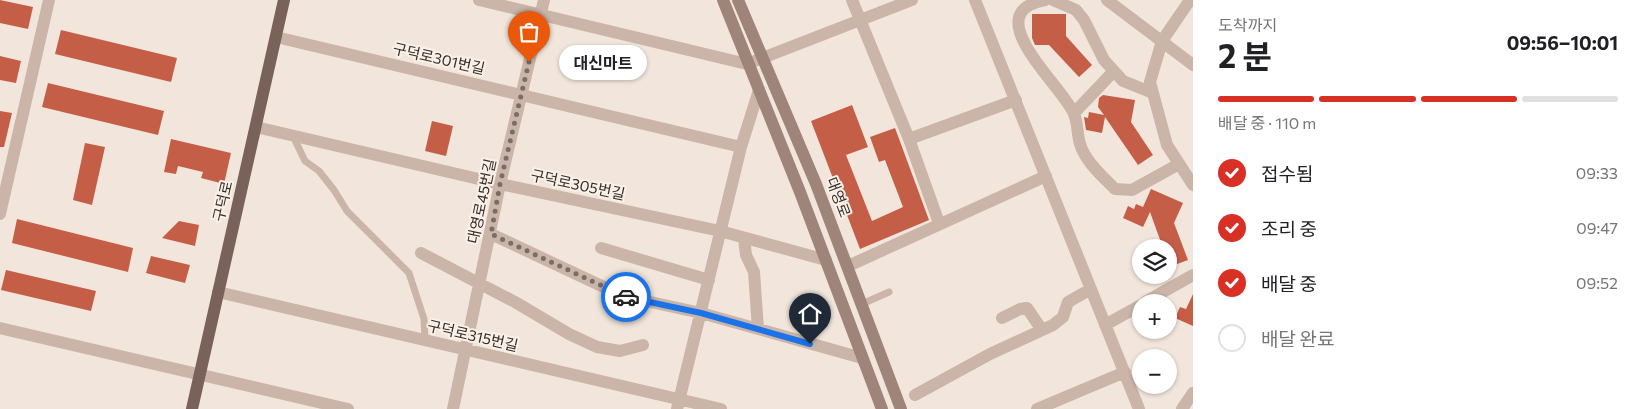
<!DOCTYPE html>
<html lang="ko">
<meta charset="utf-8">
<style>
:root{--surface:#fff;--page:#f2f2f2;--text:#202124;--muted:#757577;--line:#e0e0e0;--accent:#d93025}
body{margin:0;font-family:Commissioner,"Noto Sans KR",sans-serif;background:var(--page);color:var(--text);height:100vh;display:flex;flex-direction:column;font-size:19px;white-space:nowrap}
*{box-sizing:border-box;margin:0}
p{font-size:16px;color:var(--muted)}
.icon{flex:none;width:28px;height:28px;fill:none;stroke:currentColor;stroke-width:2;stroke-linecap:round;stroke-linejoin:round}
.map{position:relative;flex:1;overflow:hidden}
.details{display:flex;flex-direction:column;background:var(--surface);width:450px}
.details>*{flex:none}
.buttons{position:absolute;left:1132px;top:239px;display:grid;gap:10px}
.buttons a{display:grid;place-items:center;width:45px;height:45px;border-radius:50%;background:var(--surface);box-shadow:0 1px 4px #0004;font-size:25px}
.pin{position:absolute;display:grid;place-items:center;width:42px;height:42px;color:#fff;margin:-51px -21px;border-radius:50% 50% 50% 0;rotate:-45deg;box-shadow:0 0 5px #0007}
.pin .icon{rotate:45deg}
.courier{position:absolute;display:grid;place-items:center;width:50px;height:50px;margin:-25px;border:4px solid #1a73e8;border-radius:50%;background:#fff;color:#222;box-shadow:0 1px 6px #0007}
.bubble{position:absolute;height:35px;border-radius:18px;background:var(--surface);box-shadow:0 1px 4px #0004;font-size:16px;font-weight:700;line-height:35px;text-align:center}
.summary em{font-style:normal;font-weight:700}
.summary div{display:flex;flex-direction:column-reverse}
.summary{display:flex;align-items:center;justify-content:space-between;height:85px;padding:0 25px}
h1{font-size:32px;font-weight:700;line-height:38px}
.bar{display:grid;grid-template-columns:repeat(4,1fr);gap:8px 5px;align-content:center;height:60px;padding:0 25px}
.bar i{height:6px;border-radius:4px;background:var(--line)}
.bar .selected{background:var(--accent)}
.bar p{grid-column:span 4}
ol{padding:0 25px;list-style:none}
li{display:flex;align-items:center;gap:15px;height:55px}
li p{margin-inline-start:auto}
li .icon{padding:5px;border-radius:50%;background:var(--accent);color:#fff;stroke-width:4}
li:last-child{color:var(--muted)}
li i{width:28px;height:28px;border:2px solid var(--line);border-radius:50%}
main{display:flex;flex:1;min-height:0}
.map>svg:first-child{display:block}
.building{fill:#c55e47}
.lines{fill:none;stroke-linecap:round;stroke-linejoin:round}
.lane{stroke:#cab5a8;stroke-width:7}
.street{stroke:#cab5a8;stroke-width:12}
.secondary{stroke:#9e8479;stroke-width:12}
.primary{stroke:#796259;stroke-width:12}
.done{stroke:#786d67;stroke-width:5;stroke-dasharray:0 9}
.route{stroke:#1a73e8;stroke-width:6}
.labels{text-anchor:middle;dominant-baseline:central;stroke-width:4;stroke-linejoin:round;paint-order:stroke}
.street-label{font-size:15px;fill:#372c28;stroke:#faf1e9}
</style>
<main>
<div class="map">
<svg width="1193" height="409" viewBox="0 0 1193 409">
<rect width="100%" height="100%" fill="#f2e6dc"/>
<path class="building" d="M0,0L33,7L28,29L0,23Z
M1032,14H1066V36L1092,65L1079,77L1049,45H1035L1032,38Z
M61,30L177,58L171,82L55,54Z
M0,56L21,61L16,83L0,80Z
M48,83L164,111L158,135L42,107Z
M1103,95L1135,100L1131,122L1153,155L1138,165L1105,117L1102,133L1086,130L1084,117L1088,118L1089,112L1104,115L1098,107L1099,98Z
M852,105L868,147L846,155L872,221L903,207L885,160L879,162L870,137L895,128L929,220L860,249L811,121Z
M0,111L12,113L4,147H0Z
M432,121L453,126L446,156L425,151Z
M171,139L231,153L224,184L201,178L203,172L178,166L176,174L164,172Z
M85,143L105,147L92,205L73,200Z
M1151,189L1183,203L1174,223L1188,260L1169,267V248H1163L1150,212L1143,227L1123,218L1128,206L1134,209L1136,204L1143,207Z
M17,219L133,248L128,272L12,243Z
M179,221L199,225L195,246L162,238Z
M151,256L190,265L185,283L146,273Z
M6,270L96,291L91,311L1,290Z
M1193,294V326L1175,318L1180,307L1186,309Z"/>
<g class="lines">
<path class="lane" d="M293,136L305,161L319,171L334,190L347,211L409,273L424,319L425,341
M862,304L889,292"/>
<path class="street" d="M479,0L747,64L912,0
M852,0L909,139L939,223
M975,0L1139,409
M1045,0C975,13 1064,87 1074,114C1078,123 1077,134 1080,144C1085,161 1103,177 1115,189L1132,190L1179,164
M1053,0L1076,10L1084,20L1104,60L1123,81L1153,93
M1107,0L1193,65
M1190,0L1162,41L1150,82L1167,145L1193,185
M276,37L741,147
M1074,113L1114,71
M256,127L500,184L720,231L826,260
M909,139L1016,100
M0,214L49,0
M491,234L623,296L701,313L862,358
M744,238L746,255L754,272L758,329
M601,248L709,280
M421,253L515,302L569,334L597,347L620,351L643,345
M848,266L1046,176
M218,292L721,409
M1145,302L1193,275
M1002,318L1020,309L1027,308L1042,330
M1105,325L1141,305
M0,328L348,409
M915,395L990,354L1053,325L1063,317L1068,302L1091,289
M453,409L500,184L544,0
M677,409L741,147L759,90
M1037,409L1125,372
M1182,409L1193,393"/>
<path class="secondary" d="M723,0L800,192L882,409
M738,0L816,184L901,409"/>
<path class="primary" d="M192,409L284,0"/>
</g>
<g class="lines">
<path class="done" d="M529,62L500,184L491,234L626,297"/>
<path class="route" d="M626,297L701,313L810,344"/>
</g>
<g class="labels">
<g class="street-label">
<text transform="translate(439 58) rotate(13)">구덕로301번길</text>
<text transform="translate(578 184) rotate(12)">구덕로305번길</text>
<text transform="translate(839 197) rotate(69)">대영로</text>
<text transform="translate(222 201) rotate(-77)">구덕로</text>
<text transform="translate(481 201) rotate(-78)">대영로45번길</text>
<text transform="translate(473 335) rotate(13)">구덕로315번길</text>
</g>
</g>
</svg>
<div class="buttons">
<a><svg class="icon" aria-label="layers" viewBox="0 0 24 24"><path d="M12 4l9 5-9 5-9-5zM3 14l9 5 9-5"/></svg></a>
<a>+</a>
<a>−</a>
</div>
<div class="pin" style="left:529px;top:62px;background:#ea580c"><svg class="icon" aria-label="bag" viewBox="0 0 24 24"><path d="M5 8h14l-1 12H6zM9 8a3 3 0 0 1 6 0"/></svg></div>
<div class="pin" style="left:810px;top:344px;background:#1f2937"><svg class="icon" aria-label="home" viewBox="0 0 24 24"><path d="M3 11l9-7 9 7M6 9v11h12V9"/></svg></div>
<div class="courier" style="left:626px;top:297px"><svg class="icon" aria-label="car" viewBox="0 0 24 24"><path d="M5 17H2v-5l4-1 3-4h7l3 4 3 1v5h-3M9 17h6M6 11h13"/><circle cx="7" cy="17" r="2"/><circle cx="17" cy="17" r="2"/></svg></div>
<div class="bubble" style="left:559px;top:45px;width:88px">대신마트</div>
</div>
<section class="details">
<div class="summary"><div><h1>2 분</h1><p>도착까지</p></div><em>09:56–10:01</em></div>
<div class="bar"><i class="selected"></i><i class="selected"></i><i class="selected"></i><i></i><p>배달 중 · 110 m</p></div>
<ol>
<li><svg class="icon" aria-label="check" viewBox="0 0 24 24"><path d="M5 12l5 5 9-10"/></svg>접수됨<p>09:33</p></li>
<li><svg class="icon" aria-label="check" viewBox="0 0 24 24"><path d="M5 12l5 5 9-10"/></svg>조리 중<p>09:47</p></li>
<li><svg class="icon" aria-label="check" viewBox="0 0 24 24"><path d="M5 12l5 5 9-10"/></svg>배달 중<p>09:52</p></li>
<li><i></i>배달 완료</li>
</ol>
</section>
</main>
